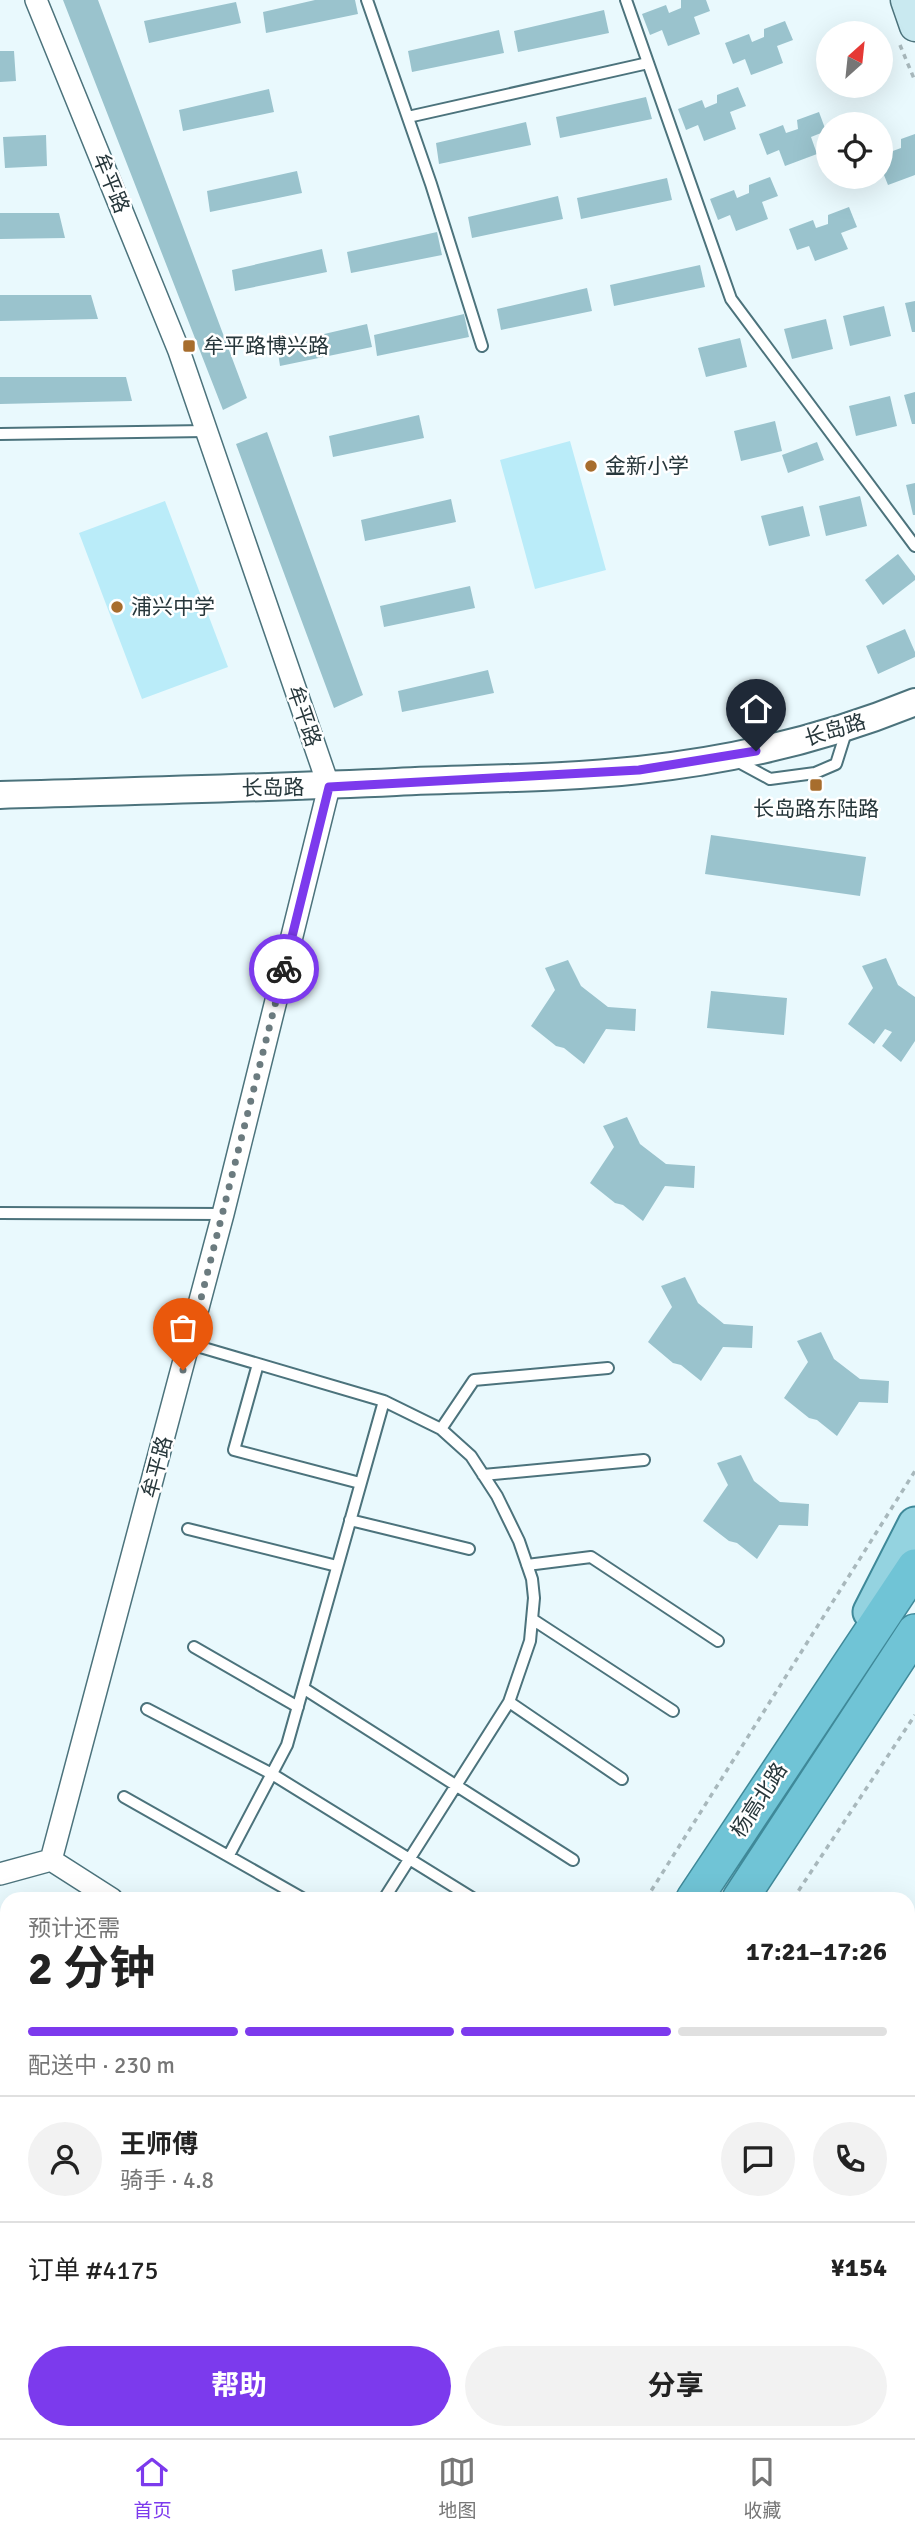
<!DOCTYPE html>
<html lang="zh">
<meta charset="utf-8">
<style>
:root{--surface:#fff;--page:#f2f2f2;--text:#222;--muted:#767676;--line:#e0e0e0;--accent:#7c3aed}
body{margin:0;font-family:Signika,"Noto Sans SC",sans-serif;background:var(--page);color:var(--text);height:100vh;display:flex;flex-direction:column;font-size:26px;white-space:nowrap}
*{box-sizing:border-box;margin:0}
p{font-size:23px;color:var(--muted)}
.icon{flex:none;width:38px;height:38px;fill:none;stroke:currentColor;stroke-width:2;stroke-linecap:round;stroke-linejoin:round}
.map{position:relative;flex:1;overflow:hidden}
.side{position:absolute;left:0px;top:1892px;width:915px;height:548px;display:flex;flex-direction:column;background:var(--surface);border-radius:21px 21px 0 0;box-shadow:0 7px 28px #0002}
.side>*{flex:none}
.needle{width:46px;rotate:27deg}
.fabs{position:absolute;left:816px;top:21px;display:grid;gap:14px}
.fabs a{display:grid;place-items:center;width:77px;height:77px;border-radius:50%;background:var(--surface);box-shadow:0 7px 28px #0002;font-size:35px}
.pin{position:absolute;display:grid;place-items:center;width:60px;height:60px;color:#fff;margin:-72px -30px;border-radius:50% 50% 50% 0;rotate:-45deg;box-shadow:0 0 7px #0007}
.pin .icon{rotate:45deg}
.courier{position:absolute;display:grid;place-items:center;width:70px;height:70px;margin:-35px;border:5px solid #7c3aed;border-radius:50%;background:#fff;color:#222;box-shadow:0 2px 9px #0007}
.headline em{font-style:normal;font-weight:700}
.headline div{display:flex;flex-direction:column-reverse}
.headline{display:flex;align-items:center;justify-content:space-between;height:119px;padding:0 28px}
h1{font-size:46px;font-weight:700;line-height:52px}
.bar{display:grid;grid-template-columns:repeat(4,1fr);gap:10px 7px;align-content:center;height:84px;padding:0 28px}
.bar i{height:9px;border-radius:5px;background:var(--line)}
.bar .active{background:var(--accent)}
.bar p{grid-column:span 4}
.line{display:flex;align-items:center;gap:18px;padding:0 28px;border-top:2px solid var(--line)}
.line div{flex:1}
.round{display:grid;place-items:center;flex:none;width:74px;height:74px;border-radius:37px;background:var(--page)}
.primary-button{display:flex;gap:14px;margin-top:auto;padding:14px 28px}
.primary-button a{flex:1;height:80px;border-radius:42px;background:var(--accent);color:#fff;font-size:28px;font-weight:700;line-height:80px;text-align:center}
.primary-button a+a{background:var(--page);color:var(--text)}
.tabs{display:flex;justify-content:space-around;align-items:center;height:98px;border-top:2px solid var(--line);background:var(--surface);font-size:19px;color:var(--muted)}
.tabs a{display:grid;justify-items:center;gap:4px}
.tabs .active{color:var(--accent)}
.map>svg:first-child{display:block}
.green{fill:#baecf9}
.building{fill:#9ac3cd}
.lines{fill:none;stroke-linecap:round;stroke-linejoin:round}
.service-casing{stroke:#4c737c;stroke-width:14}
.minor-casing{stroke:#4c737c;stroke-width:24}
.tertiary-casing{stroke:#4c737c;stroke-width:30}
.secondary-casing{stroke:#4c737c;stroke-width:33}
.primary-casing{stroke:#3f8999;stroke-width:37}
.trunk-casing{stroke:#3f8999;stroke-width:38}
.path{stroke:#a8b8bc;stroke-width:3.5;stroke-dasharray:5 5;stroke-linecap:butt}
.service{stroke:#fff;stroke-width:10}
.minor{stroke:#fff;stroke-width:21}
.tertiary{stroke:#fff;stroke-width:26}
.secondary{stroke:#c9e9f0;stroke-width:30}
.primary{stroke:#94d3e0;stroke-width:33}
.trunk{stroke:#70c4d6;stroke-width:35}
.done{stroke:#6b7b7f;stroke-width:7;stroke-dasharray:0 12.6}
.route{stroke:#7c3aed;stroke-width:9}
.poi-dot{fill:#a76d2d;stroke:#fff;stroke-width:2.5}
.labels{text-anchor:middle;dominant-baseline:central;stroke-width:5;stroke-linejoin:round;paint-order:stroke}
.street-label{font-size:21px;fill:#27373b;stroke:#fff}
.poi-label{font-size:21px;fill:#27373b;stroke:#fff;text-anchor:start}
</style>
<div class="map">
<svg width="915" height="2438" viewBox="0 0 915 2438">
<rect width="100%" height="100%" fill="#e9f9fd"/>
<path class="green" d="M570,441L606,570L535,589L500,460Z
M165,501L228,667L142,699L79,533Z"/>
<path class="building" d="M63,0H98L247,398L223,410Z
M315,0H355L358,14L266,33L263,12Z
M681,0H706L710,11L694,17L700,34L668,46L662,30L650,35L642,14L666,5L669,13L681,8Z
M236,2L241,23L149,43L144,21Z
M604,10L609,33L518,52L514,31Z
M785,21L793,40L777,46L783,63L751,75L745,59L733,64L725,43L749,34L752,42L764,37V29Z
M499,30L504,53L412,72L408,51Z
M884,36L892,55L880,60V38Z
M0,51H14L16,81L0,82Z
M738,87L746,106L730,112L736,129L704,141L698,125L686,130L678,109L702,100L705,108L717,103V95Z
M269,89L274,112L183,131L179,110Z
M646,97L652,119L560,138L556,117Z
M819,112L826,131L811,137L817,154L785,166L779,150L767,155L759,134L783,125L786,133L798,129L797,120Z
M526,122L531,145L439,164L436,143Z
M915,134V175L888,185L882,170H880V146L886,144L890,152L901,148V139Z
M46,135L47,166L5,168L3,137Z
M297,171L302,193L210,212L207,191Z
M770,177L778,196L762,202L768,219L736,231L730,215L718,220L710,199L734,190L737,198L749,193V185Z
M667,178L672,200L581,219L577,198Z
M558,196L563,219L472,238L468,217Z
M849,207L857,227L841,233L848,249L815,261L809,246L797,250L789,229L813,220L816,228L828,224V215Z
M0,213H59L65,238L0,239Z
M437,232L442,255L351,273L347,252Z
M322,249L327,272L235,291L232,270Z
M700,265L705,287L614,306L610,285Z
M587,288L592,311L501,330L497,309Z
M0,295H91L98,319L0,321Z
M915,301V332H912L905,303Z
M884,306L891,336L850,346L843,316Z
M464,314L469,337L377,356L374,335Z
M826,319L833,349L792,359L784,329Z
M367,324L372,347L280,366L277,345Z
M740,338L747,367L706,377L698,348Z
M0,377H126L132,401L0,404Z
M915,392V424H912L904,395Z
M890,396L897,426L856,436L849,406Z
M419,415L424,438L333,457L329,436Z
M775,421L782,451L741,461L734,431Z
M267,432L363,695L334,708L236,444Z
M817,442L824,460L788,473L782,455Z
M915,483V515H913L906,485Z
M860,496L867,526L826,536L819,506Z
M451,499L456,522L365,541L361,520Z
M803,506L810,536L769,546L761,516Z
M898,554L915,576V580L883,605L865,580Z
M470,586L475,608L384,627L380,606Z
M905,629L915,652V657L878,674L866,646Z
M488,670L494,693L402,712L398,691Z
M711,835L866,857L860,896L705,874Z
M886,958L898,985L915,997V1041L901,1062L882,1046L892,1032L885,1029L874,1044L848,1024L873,988L862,966Z
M568,960L581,986L608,1007L636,1009L635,1031L606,1029L584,1064L564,1048L556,1046L531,1026L555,990L545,968Z
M711,991L787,998L784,1035L707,1028Z
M627,1117L640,1144L666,1164L695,1166L694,1188L665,1186L643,1221L623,1205L615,1203L590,1183L614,1147L603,1126Z
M685,1277L698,1303L724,1324L753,1326L752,1348L723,1347L701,1381L681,1365L673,1363L648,1342L672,1307L661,1286Z
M821,1332L834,1359L860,1379L889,1381L888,1403L859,1402L837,1436L817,1420L809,1418L784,1398L808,1362L797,1341Z
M741,1455L754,1481L780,1502L809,1504L808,1526L779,1525L757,1559L737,1543L729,1541L703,1521L728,1485L717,1463Z"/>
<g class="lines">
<g class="service-casing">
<path id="service" d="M367,0L431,184L482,346
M626,0L731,299L915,546
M408,117L648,63
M0,434L206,431
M735,760L770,779L815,773L836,764L847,729
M0,1213L223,1214
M190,1344L384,1401L287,1745L229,1855
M258,1364L234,1450L360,1483
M384,1401L441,1429L471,1456L497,1496L519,1541L532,1579L534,1598L530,1641L509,1702L384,1899
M441,1429L474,1380L608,1368
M483,1475L644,1460
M350,1520L469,1549
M188,1529L337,1566
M527,1565L591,1557L718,1641
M532,1619L673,1711
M194,1647L298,1707
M303,1688L573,1860
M509,1702L622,1779
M147,1709L272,1774L474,1899
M124,1797L304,1899"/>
</g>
<g class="minor-casing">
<path id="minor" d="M36,0L179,351L329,787L223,1214L51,1860
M0,1874L51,1860L112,1899"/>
</g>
<g class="tertiary-casing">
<path id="tertiary" d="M0,795C132,791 264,788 396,782C477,778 558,779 639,770C734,760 827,738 915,702"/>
</g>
<g class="secondary-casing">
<path id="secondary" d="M906,0L915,26"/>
</g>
<g class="primary-casing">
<path id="primary" d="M870,1612L915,1524
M418,2438L421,2432"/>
</g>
<g class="trunk-casing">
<path id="trunk" d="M694,1899L915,1567
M740,1899L915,1632
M338,2438L342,2432
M384,2438L388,2432"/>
</g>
<path class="path" d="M900,45L915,81
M646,1899L915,1471
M793,1899L915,1715
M295,2438L298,2432
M465,2438L469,2432"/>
<use href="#service" class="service"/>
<use href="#minor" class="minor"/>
<use href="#tertiary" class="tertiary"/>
<use href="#secondary" class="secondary"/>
<use href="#primary" class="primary"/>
<use href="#trunk" class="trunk"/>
</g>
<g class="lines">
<path class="done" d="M183,1370L284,969"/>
<path class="route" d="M284,969L329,787L639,770L756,751"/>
</g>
<g class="poi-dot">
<rect x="182" y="339" width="14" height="14" rx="3.5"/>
<circle cx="591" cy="466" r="7"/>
<circle cx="117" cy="607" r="7"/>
<rect x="809" y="778" width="14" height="14" rx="3.5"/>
</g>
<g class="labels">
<g class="street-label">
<text transform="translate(111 183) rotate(68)">牟平路</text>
<text transform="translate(304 716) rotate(71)">牟平路</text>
<text transform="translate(835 730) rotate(-17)">长岛路</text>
<text transform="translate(273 788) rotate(-1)">长岛路</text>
<text transform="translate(157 1467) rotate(-75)">牟平路</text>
<text transform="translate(759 1800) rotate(-57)">杨高北路</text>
</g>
<g class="poi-label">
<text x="203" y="346">牟平路博兴路</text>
<text x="605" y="466">金新小学</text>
<text x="131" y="607">浦兴中学</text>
<text x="816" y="809" text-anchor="middle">长岛路东陆路</text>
</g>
</g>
</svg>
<div class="fabs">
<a><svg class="needle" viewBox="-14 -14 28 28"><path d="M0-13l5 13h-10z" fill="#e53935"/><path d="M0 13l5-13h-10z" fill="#767676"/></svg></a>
<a><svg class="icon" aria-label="locate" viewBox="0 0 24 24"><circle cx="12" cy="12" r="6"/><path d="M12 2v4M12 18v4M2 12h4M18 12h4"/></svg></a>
</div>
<div class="pin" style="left:183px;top:1370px;background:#ea580c"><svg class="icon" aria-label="bag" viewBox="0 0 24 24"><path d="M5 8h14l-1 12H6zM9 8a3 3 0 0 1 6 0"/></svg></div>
<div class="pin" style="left:756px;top:751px;background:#1f2937"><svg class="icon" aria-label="home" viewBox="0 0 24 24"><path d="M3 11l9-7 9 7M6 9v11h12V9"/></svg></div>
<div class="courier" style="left:284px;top:969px"><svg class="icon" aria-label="bike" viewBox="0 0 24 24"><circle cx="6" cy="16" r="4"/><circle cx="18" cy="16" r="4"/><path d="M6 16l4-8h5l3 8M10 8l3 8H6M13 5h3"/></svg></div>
<section class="side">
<div class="headline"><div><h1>2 分钟</h1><p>预计还需</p></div><em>17:21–17:26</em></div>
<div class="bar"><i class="active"></i><i class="active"></i><i class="active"></i><i></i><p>配送中 · 230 m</p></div>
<div class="line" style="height:126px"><a class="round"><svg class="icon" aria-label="person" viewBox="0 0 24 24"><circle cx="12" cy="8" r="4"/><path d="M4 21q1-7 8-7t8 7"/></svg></a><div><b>王师傅</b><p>骑手 · 4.8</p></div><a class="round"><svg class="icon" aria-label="chat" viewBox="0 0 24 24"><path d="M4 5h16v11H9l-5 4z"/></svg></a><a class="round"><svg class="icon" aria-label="phone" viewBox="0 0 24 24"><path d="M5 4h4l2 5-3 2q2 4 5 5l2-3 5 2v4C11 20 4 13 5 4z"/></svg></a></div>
<div class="line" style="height:91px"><div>订单 #4175</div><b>¥154</b></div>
<div class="primary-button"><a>帮助</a><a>分享</a></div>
</section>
</div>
<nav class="tabs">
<a class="active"><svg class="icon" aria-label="home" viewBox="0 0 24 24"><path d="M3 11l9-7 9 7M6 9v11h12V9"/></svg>首页</a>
<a><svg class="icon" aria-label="map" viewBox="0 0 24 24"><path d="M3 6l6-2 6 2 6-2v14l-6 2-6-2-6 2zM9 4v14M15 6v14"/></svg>地图</a>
<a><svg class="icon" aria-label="saved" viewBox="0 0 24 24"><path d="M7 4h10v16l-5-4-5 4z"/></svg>收藏</a>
</nav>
